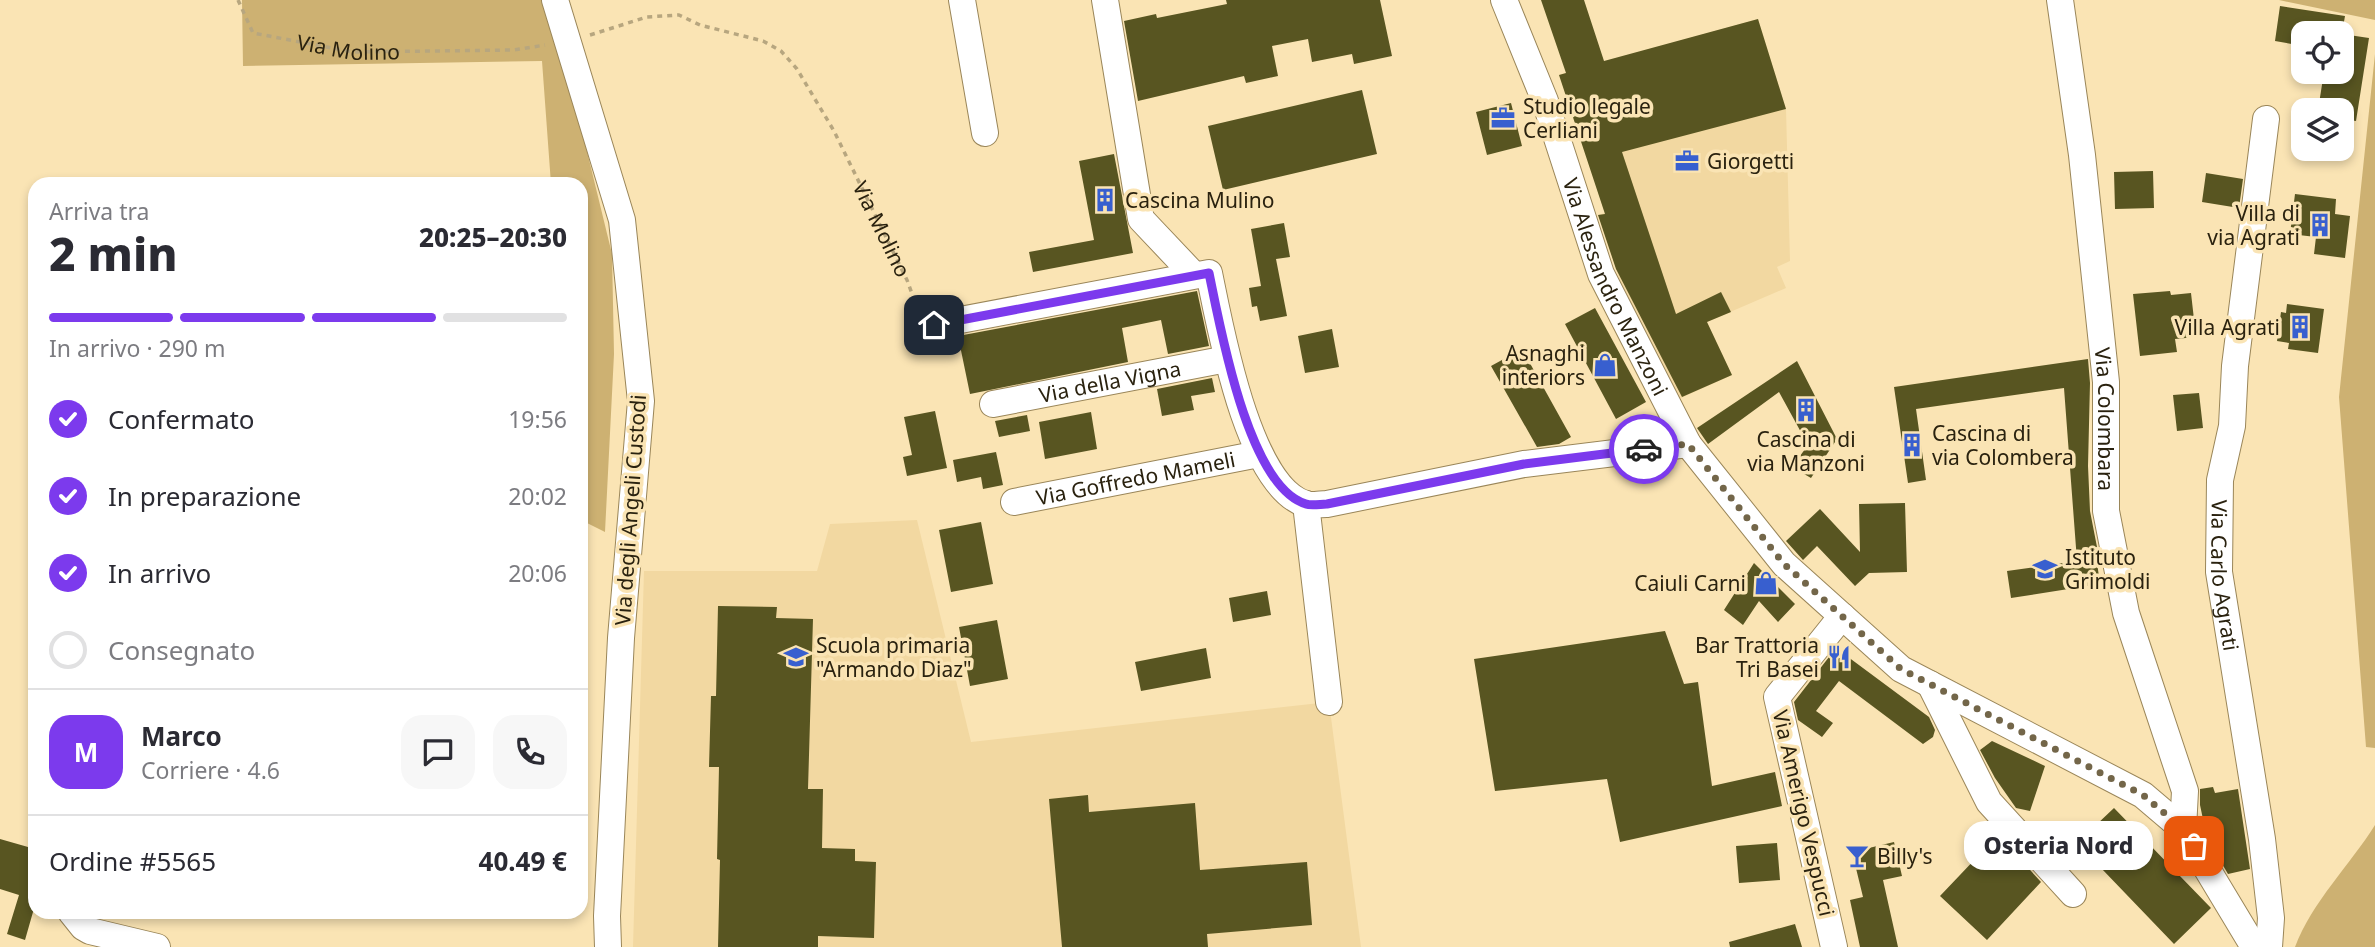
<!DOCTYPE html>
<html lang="it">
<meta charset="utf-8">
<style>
:root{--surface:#fff;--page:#f7f7f7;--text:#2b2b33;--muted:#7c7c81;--line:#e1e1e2;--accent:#7c3aed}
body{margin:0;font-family:"Noto Sans",sans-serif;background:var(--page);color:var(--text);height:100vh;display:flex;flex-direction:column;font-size:26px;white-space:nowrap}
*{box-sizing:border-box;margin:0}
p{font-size:23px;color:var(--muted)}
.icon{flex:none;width:38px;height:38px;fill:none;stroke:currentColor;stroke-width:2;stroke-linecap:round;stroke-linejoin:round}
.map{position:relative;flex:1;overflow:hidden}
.sheet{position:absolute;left:28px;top:177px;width:560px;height:742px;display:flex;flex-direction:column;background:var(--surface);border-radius:21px;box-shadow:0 4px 10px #0003}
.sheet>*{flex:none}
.buttons{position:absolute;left:2291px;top:21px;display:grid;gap:14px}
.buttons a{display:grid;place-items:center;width:63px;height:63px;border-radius:14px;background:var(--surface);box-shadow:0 4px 10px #0003;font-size:35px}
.pin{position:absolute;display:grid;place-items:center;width:60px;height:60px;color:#fff;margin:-30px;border-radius:14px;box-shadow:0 4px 10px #0006}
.courier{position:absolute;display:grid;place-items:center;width:70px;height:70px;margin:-35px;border:5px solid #7c3aed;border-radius:50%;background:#fff;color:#222;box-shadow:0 2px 9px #0007}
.bubble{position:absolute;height:49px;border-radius:21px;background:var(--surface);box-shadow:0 4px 10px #0003;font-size:23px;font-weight:800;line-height:49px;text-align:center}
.headline em{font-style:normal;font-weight:800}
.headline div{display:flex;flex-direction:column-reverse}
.headline{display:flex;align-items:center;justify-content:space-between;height:119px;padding:0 21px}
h1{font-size:46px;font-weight:800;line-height:52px}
.bar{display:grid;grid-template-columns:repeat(4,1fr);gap:10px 7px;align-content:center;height:84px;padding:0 21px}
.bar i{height:9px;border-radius:5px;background:var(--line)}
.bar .selected{background:var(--accent)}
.bar p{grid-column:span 4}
.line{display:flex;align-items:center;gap:18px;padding:0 21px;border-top:2px solid var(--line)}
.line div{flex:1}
.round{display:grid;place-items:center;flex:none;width:74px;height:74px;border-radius:21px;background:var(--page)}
ol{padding:0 21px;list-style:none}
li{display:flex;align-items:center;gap:21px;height:77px}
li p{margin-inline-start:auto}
li .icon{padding:7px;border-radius:50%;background:var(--accent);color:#fff;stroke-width:4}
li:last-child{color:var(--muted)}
li i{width:38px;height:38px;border:4px solid var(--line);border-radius:50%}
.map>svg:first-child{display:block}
.built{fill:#f2d8a1}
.green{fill:#cdb172}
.building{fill:#585521}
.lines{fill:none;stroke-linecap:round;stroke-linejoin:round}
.minor-casing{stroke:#9a8659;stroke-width:28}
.path{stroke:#b7a67f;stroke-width:3.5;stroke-dasharray:5 5;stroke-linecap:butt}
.minor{stroke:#fff;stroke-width:26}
.done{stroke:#736649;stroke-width:7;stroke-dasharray:0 12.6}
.route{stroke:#7c3aed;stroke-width:9}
.labels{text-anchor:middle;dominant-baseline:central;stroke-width:7;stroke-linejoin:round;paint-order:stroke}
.street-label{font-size:21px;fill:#2a220f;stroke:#fae4b4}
.poi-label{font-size:21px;fill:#2a220f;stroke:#fae4b4;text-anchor:start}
</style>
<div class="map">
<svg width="2375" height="947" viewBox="0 0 2375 947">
<rect width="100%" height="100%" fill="#fae4b4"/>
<path class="built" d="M1758,19L1786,109L1790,261L1777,267L1786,288L1707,322L1732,375L1672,402L1637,332L1598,215L1605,213L1559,75Z
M917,520L971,742L1329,702L1361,947H633L644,571H817L830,524Z"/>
<path class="green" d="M242,0H541L563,53L612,254L614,354L605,532L581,520V184H551L542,61L243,66Z
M2279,0H2375V20Z
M2375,54V748L2366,747L2339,397Z
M2375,825V947H2295C2312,902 2350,865 2375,825Z"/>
<path class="building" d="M1226,0H1380L1392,56L1354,64L1352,54L1312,62L1308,39L1272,46L1278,76L1246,83L1244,76L1138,101L1124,21L1156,14L1157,18L1227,4Z
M1541,0H1584L1604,61L1758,19L1786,109L1622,152L1676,314L1721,292L1731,312L1707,322L1732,375L1682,397L1616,269L1598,215L1605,214L1559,75L1566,73Z
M2280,6L2345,16L2342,33H2303V46L2275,41Z
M2342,34L2369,38L2356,121L2342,119V110H2318L2324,72H2342Z
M1362,90L1377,154L1223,190L1208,126Z
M1511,103L1522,146L1487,155L1476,112Z
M1114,154L1133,253L1033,272L1029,252L1094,240L1079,161Z
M2153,171L2154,208L2115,209L2114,172Z
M2206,173L2243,179L2239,208L2202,202Z
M2295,194L2336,199L2335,214L2350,216L2345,258L2314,254L2316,237L2290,234Z
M1284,223L1290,257L1276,259L1287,316L1260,321L1257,306L1252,307L1249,288L1261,286L1251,229Z
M1197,291L1209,346L1168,354L1161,320L1122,328L1128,362L970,394L958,336Z
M2170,291L2171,295L2191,293L2196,337L2175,339L2177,352L2140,356L2133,294Z
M2287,304L2324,309L2318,353L2288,349L2289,343L2277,341L2281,312L2286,313Z
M1595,308L1646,402L1616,419L1565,324Z
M1332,329L1339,367L1305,373L1298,336Z
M1522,349L1571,437L1559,444L1537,447L1491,366Z
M2088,359L2090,383L2088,466L2090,511L2097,547L2095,548L2100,584L2011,598L2007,571L2077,561L2064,388L1916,409L1926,480L1908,483L1894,387Z
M1797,361L1837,439L1811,478L1792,467L1808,445L1779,392L1708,444L1697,428Z
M1212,378L1215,392L1191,396L1194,410L1162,416L1157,389Z
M2199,393L2203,428L2177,431L2173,395Z
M935,411L947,468L907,476L903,457L912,455L904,417Z
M1091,412L1097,449L1045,459L1039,422Z
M1027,415L1030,431L999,437L995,421Z
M996,452L1003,485L983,489L981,477L957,482L953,460Z
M1905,503L1907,572L1869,573L1855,586L1817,546L1803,560L1786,541L1820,509L1860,552L1859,504Z
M981,522L993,584L951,592L939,530Z
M1754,563L1795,604L1778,622L1759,601L1743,625L1724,610Z
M1267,591L1271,615L1233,622L1229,598Z
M718,606L777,607L776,618L813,619L808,789H823L822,848L855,849V861L876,862L874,938L818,936V947H718L720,860L717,859L719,767H709L711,696H716Z
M997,620L1008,679L970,686L959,627Z
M1665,631L1684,684L1698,682L1712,786L1775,772L1782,806L1620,842L1607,779L1495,791L1474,659Z
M1206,648L1211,678L1141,691L1135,662Z
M1836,648L1929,717L1935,730L1933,737L1923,744L1839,681L1816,711L1833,723L1822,737L1798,720L1794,702Z
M1992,741L2045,766L2030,811L2016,808L1995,778L1980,750Z
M2213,787L2215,793L2238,789L2250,869L2228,874L2207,838L2200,805V789Z
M1088,795L1089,812L1195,803L1200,870L1307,862L1312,925L1207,934L1208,947H1062L1049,799Z
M2114,808L2211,908L2174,944L2077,843Z
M1998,835L2041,882L1987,940L1940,896Z
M0,839L35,849V905L25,940L7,934L19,895L0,889Z
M1894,842L1902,876L1883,880L1898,947H1860L1850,900L1863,897L1852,852Z
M1777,843L1780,880L1739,883L1736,846Z
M1795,924L1802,947H1730L1729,942Z"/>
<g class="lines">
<g class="minor-casing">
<g id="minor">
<path d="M555,0L622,220L641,401L621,638L607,916L608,947"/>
<path d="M962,0L985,133"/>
<path d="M1105,0L1141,219L1194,275"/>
<path id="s3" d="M1504,0L1545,101L1601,274L1688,444L1784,564L1901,669L2143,795L2183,829L2254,947"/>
<path id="s4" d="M2060,0L2082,155L2106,382V511L2126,613L2185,791L2183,829"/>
<path id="s5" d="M2266,119L2235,366L2232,426L2220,480L2219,572L2262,839L2271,918L2269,947"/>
<path d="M934,325L1209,273C1220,326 1248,487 1306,504C1311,506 1321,504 1327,504L1524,464L1688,444"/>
<path id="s6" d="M993,404L1227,359"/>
<path id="s7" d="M1014,502L1259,454"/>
<path d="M1306,504L1329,702"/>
<path d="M1930,684L1989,802L2073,894"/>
<path d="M71,912L83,927L90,931L157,947"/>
<path d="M1834,947L1777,697L1842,616"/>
</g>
</g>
<g class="path">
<path id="s1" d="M238,0L253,33L353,52L514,50L545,45"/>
<path id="s2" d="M590,35L647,17L679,15L700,25L763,41L781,51L797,69L834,131L907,280L915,302L921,309"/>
</g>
<use href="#minor" class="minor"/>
</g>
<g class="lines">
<path class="done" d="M1644,449L1688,444L1784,564L1901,669L2143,795L2183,829L2194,846"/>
<path class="route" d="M934,325L1209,273C1220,326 1248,487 1306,504C1311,506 1321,504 1327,504L1524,464L1644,449"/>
</g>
<defs>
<g id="office-bare" transform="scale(1.89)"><path d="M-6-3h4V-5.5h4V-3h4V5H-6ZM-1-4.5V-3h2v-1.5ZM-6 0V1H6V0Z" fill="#385fcf" stroke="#fae4b4" stroke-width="2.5" paint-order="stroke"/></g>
<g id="building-bare" transform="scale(1.89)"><path d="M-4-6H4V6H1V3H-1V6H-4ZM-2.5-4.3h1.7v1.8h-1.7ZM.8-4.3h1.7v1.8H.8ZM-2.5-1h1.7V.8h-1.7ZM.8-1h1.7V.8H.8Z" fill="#385fcf" stroke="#fae4b4" stroke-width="2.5" paint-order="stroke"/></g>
<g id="shop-bare" transform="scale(1.89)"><path d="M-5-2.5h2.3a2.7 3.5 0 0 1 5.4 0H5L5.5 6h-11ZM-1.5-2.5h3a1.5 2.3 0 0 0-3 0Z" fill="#385fcf" stroke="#fae4b4" stroke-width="2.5" paint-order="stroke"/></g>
<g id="school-bare" transform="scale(1.89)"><path d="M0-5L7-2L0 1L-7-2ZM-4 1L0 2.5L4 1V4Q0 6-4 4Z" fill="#385fcf" stroke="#fae4b4" stroke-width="2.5" paint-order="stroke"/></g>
<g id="restaurant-bare" transform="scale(1.89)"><path d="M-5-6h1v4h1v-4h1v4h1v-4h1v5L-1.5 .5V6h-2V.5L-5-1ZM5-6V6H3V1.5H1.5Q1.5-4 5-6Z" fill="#385fcf" stroke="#fae4b4" stroke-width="2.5" paint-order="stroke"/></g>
<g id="bar-bare" transform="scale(1.89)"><path d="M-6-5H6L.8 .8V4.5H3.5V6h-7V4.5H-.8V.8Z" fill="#385fcf" stroke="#fae4b4" stroke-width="2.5" paint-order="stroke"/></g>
</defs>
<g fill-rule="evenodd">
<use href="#office-bare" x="1503" y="118"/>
<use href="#office-bare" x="1687" y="161"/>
<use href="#building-bare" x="1105" y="200"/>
<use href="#building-bare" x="2320" y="225"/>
<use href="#building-bare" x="2300" y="327"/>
<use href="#shop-bare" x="1605" y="365"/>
<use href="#building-bare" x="1806" y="410"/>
<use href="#building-bare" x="1912" y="445"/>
<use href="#school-bare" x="2045" y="569"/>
<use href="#shop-bare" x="1766" y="583"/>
<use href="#school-bare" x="796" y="657"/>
<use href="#restaurant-bare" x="1839" y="657"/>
<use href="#bar-bare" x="1857" y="856"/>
</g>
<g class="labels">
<g class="street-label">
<text stroke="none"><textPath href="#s1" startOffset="133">Via Molino</textPath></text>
<text stroke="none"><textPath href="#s2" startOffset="406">Via Molino</textPath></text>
<text stroke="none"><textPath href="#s3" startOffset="308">Via Alessandro Manzoni</textPath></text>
<text stroke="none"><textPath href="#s6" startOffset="119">Via della Vigna</textPath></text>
<text stroke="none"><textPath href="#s4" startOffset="422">Via Colombara</textPath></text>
<text stroke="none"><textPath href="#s7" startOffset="124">Via Goffredo Mameli</textPath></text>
<text transform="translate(630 510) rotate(-86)">Via degli Angeli Custodi</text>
<text stroke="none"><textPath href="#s5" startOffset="460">Via Carlo Agrati</textPath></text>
<text transform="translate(1804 813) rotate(77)">Via Amerigo Vespucci</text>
</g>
<g class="poi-label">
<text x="1523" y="106">Studio legale<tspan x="1523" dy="24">Cerliani</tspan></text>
<text x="1707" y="161">Giorgetti</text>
<text x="1125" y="200">Cascina Mulino</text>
<text x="2300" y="213" text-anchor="end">Villa di<tspan x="2300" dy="24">via Agrati</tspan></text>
<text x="2280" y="327" text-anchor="end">Villa Agrati</text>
<text x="1585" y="353" text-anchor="end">Asnaghi<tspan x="1585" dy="24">interiors</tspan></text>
<text x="1932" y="433">Cascina di<tspan x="1932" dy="24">via Colombera</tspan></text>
<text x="1806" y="439" text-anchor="middle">Cascina di<tspan x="1806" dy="24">via Manzoni</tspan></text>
<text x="2065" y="557">Istituto<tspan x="2065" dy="24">Grimoldi</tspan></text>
<text x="1746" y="583" text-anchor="end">Caiuli Carni</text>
<text x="816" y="645">Scuola primaria<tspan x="816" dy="24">"Armando Diaz"</tspan></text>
<text x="1819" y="645" text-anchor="end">Bar Trattoria<tspan x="1819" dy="24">Tri Basei</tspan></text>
<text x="1877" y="856">Billy's</text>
</g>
</g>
</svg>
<div class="buttons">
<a><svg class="icon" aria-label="locate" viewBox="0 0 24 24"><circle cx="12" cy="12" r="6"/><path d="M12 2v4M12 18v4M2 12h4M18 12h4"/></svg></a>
<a><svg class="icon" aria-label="layers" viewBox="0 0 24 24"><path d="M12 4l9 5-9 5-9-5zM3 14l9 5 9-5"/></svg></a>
</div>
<div class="pin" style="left:2194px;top:846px;background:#ea580c"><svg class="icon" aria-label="bag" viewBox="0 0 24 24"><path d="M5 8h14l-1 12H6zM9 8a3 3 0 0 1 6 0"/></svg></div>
<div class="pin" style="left:934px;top:325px;background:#1f2937"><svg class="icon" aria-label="home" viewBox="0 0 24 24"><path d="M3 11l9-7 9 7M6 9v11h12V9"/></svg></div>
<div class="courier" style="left:1644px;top:449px"><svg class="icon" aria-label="car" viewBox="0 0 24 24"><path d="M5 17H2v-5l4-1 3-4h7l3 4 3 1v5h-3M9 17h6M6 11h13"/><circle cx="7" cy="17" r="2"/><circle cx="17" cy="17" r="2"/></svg></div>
<div class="bubble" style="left:1964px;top:821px;width:189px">Osteria Nord</div>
<section class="sheet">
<div class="headline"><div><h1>2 min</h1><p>Arriva tra</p></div><em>20:25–20:30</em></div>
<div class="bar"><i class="selected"></i><i class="selected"></i><i class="selected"></i><i></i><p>In arrivo · 290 m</p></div>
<ol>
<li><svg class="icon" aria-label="check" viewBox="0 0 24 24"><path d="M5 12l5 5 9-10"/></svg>Confermato<p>19:56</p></li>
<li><svg class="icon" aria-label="check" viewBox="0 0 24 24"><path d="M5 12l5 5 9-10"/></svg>In preparazione<p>20:02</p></li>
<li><svg class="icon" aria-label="check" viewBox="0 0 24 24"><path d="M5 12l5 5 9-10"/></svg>In arrivo<p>20:06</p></li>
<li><i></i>Consegnato</li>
</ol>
<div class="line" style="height:126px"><b class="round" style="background:var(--accent);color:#fff">M</b><div><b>Marco</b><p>Corriere · 4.6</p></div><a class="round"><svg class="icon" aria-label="chat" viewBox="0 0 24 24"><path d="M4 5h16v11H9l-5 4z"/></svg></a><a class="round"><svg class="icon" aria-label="phone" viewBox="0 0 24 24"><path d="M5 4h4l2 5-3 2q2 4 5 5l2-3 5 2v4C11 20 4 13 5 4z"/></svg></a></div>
<div class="line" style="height:91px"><div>Ordine #5565</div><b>40.49 €</b></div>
</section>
</div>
